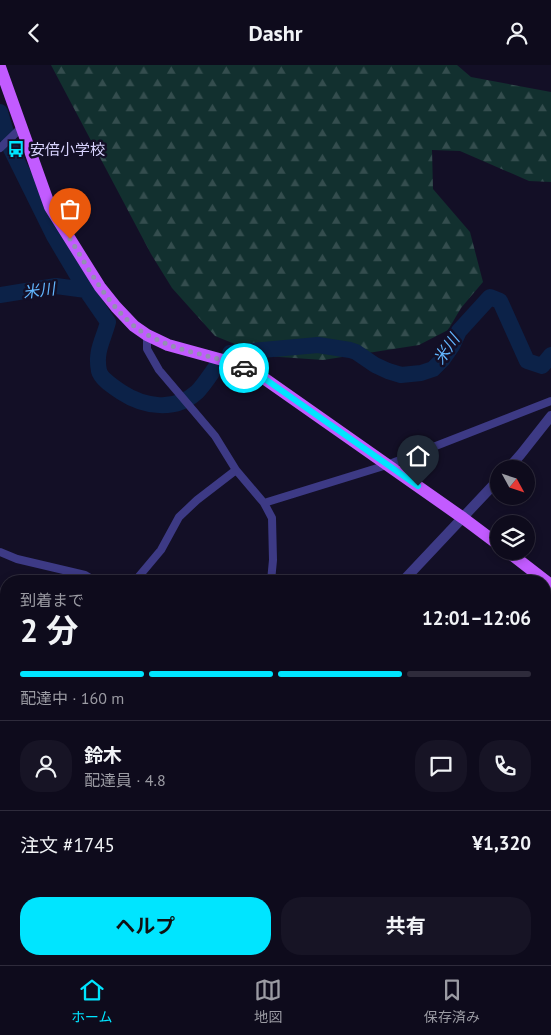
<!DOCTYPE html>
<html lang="ja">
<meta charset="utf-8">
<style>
:root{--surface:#0e0b1c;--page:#171425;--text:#f1f3f6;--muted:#9b9ba3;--line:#2e2b3b;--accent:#00e5ff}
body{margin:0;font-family:"PT Sans","Noto Sans JP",sans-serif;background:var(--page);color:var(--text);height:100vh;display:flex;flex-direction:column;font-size:19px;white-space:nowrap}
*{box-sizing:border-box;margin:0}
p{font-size:16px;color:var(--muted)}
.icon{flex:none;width:28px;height:28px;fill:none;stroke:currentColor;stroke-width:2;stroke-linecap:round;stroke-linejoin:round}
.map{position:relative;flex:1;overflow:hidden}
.drawer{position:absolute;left:0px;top:510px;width:551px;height:390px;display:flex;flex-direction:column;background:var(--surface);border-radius:20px 20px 0 0;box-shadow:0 2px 8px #0003,0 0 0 1px var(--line)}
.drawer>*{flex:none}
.needle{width:32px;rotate:130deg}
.fabs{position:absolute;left:490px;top:395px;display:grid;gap:10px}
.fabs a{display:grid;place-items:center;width:45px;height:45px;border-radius:50%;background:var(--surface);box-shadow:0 2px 8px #0003,0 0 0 1px var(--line);font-size:25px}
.pin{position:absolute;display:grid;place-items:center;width:42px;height:42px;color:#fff;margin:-51px -21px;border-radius:50% 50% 50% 0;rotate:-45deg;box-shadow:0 0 5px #0007}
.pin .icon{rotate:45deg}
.courier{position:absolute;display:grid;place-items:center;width:50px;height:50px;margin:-25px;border:4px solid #00e5ff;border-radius:50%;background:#fff;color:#222;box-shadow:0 1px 6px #0007}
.summary em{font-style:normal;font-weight:700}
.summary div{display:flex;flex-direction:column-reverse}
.summary{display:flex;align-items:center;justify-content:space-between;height:85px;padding:0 20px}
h1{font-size:32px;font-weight:700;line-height:38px}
.bar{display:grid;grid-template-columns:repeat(4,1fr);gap:8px 5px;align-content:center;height:60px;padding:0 20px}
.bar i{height:6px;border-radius:4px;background:var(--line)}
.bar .selected{background:var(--accent)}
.bar p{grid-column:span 4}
.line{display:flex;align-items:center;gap:12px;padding:0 20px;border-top:1px solid var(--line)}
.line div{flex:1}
.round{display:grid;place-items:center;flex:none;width:52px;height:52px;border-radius:20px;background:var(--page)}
.button{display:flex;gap:10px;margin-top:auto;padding:10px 20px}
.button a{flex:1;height:58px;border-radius:20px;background:var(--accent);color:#111;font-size:20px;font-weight:700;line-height:58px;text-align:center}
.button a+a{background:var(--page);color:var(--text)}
header{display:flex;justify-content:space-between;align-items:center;height:65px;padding:0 20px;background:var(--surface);font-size:22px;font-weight:700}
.menu{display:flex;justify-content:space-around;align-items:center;height:70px;border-top:1px solid var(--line);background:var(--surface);font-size:14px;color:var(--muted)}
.menu a{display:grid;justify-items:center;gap:2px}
.menu .selected{color:var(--accent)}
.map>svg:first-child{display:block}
.forest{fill:url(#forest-firs)}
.park{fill:url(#park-tufts)}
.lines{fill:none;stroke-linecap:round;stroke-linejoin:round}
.river{stroke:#0c2248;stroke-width:16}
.minor{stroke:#3d3a85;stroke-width:8}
.tertiary{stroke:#3d3a85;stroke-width:10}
.primary{stroke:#c25bff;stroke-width:12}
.wall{fill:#312854}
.shaded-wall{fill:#1d163a}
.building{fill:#433a66;stroke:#5a527e}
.done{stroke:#948fb3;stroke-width:5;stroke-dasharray:0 9}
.route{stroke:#00e5ff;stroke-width:6}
.labels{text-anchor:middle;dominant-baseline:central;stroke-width:5;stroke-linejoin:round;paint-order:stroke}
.poi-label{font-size:15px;fill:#d9d4ff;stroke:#130f26;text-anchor:start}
.water-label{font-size:16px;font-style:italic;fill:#62b6ff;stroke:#130f26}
</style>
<header><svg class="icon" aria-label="back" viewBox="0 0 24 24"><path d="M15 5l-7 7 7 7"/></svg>Dashr<svg class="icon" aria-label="person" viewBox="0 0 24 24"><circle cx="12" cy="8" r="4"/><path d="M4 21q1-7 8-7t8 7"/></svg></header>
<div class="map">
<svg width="551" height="900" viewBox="0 0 551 900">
<defs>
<pattern id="forest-firs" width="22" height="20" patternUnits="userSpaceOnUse" patternTransform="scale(1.25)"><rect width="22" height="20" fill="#12302f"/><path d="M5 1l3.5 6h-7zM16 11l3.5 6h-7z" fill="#344d4e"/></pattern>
<pattern id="park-tufts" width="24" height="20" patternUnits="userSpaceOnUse" patternTransform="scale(1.25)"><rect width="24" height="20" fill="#12302f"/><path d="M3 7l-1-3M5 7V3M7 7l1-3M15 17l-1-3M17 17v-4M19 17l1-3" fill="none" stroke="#344d4e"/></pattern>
</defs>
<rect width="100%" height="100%" fill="#130f26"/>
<path class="forest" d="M51,0H457L471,12L551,27V117L529,116L460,86L432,85L433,124L470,167L483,217L461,243L448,265L419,280L323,295L265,291L215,271L172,223L151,189Z
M260,894H417L420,900H255Z"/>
<path class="park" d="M6,724V759L0,754V731Z"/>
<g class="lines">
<path class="river" d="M0,47L11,84L54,171L86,225L108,257C103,276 95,286 99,306C101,314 114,322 121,327C144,342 175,347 197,327C204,320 210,310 216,302
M0,230L56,221L86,225
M230,288L318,280L350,285L356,287L375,300L388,306L401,310L421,308L433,304L443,294L452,281L459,266L490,232L500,236L527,296L542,301L551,290"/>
<path class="minor" d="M0,83L21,63
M147,270V284L159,305L215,371L236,405L264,438L272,453L273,495L271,516
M264,438L387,400L551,336
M0,487L17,494L85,510L95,516
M135,516L161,485L179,452L197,435L236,405
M0,624L6,621
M545,631L551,623
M0,668L6,673
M0,718L6,711
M545,804L551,809
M0,819L6,811
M545,856L551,848
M544,894L551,899
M65,900L71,894
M123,900L128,894
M182,900L189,894"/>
<path class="tertiary" d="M508,404L521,389L551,351
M403,516L499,414
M545,689L551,694
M11,900L17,894"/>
<path class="primary" d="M0,2L50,142L100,222L116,242L134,261L147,270L168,280L230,297L255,307L463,453L499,480
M507,486L551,520"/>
</g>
<path class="wall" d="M6,819V860L0,855L1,825Z
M551,850V892L545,889V853L547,855Z"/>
<path class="shaded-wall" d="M6,789V801L0,808V796Z
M48,894H55L50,900H43Z
M111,894H118L113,900H106Z"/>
<path class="building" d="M0,767H1L5,769H6V789L0,796Z
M6,819V829L1,825Z
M3,831L6,834V852L0,847V834Z
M551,850V882L545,879V853L547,855Z
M27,894H48L43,900H23Z
M71,894L74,895L75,894H111L106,900H68L67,899Z
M138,894H167L171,896L167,900H131L132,899L133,900Z"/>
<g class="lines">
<path class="done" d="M70,174C89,204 106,237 134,261C143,269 156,274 167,279C192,289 219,292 244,303"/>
<path class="route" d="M244,303L255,307L418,421"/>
</g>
<defs>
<g id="bus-bare" transform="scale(1.35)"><path d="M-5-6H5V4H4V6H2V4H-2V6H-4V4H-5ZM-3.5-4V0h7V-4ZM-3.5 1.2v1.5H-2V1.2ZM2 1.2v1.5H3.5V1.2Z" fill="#00e5ff" stroke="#130f26" stroke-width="2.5" paint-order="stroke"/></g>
</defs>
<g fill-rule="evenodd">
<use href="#bus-bare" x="16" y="84"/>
</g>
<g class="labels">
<g class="poi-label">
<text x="30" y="84">安倍小学校</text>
</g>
<g class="water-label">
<text transform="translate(39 225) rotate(-7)">米川</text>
<text transform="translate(446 284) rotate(-56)">米川</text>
</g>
</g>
</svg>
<div class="fabs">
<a><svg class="needle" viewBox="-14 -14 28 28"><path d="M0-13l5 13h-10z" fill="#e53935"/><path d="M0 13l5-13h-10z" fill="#9b9ba3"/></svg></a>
<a><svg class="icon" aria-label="layers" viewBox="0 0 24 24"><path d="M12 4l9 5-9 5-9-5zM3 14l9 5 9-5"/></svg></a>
</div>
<div class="pin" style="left:70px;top:174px;background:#ea580c"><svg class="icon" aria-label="bag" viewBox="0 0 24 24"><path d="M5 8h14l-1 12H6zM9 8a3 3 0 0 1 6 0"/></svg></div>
<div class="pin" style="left:418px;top:421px;background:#1f2937"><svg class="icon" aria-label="home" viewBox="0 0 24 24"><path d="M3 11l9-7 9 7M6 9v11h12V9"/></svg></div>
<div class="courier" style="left:244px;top:303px"><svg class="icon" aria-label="car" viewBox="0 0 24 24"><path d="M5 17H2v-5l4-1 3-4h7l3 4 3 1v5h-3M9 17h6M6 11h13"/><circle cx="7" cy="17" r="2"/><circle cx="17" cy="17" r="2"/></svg></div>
<section class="drawer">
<div class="summary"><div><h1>2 分</h1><p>到着まで</p></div><em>12:01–12:06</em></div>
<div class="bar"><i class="selected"></i><i class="selected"></i><i class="selected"></i><i></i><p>配達中 · 160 m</p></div>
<div class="line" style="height:90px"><a class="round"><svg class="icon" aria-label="person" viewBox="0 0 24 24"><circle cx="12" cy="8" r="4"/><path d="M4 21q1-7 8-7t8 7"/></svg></a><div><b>鈴木</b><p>配達員 · 4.8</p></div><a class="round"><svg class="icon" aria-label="chat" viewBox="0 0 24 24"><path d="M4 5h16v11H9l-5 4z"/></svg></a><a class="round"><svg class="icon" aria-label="phone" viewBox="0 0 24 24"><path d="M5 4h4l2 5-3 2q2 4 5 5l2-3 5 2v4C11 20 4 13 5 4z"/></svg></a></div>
<div class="line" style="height:65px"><div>注文 #1745</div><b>¥1,320</b></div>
<div class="button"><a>ヘルプ</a><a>共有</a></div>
</section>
</div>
<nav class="menu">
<a class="selected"><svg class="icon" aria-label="home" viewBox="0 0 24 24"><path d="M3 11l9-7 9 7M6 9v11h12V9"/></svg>ホーム</a>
<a><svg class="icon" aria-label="map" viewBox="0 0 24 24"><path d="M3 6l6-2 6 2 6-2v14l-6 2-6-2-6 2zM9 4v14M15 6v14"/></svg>地図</a>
<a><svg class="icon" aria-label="saved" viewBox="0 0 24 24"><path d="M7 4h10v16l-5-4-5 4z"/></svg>保存済み</a>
</nav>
